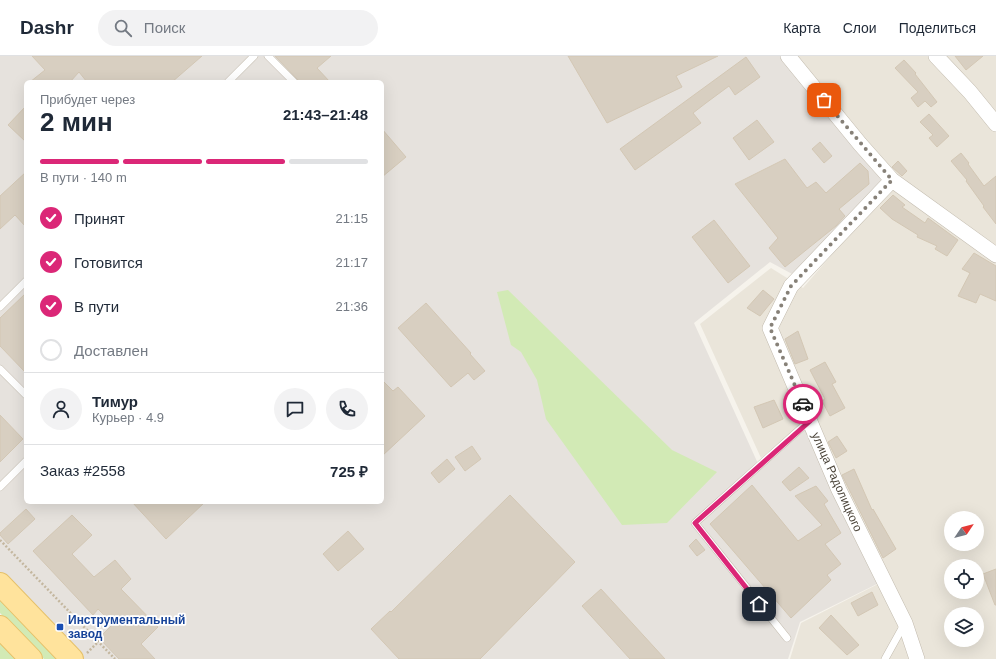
<!DOCTYPE html>
<html lang="ru">
<meta charset="utf-8">
<style>
:root{--surface:#fff;--page:#f2f2f3;--text:#1f2937;--muted:#747a83;--line:#e0e1e3;--accent:#db2777}
body{margin:0;font-family:Arial,sans-serif;background:var(--page);color:var(--text);height:100vh;display:flex;flex-direction:column;font-size:15px;white-space:nowrap}
*{box-sizing:border-box;margin:0}
p{font-size:13px;color:var(--muted)}
.icon{flex:none;width:22px;height:22px;fill:none;stroke:currentColor;stroke-width:2;stroke-linecap:round;stroke-linejoin:round}
.map{position:relative;flex:1;overflow:hidden}
.details{position:absolute;left:24px;top:24px;width:360px;height:424px;display:flex;flex-direction:column;background:var(--surface);border-radius:6px;box-shadow:0 4px 16px #0002}
.details>*{flex:none}
.needle{width:26px;rotate:55deg}
.tools{position:absolute;left:944px;top:455px;display:grid;gap:8px}
.tools a{display:grid;place-items:center;width:40px;height:40px;border-radius:50%;background:var(--surface);box-shadow:0 4px 16px #0002;font-size:20px}
.pin{position:absolute;display:grid;place-items:center;width:34px;height:34px;color:#fff;margin:-17px;border-radius:8px;box-shadow:0 2px 6px #0006}
.courier{position:absolute;display:grid;place-items:center;width:40px;height:40px;margin:-20px;border:3px solid #db2777;border-radius:50%;background:#fff;color:#222;box-shadow:0 1px 5px #0007}
.head em{font-style:normal;font-weight:800}
.head div{display:flex;flex-direction:column-reverse}
.head{display:flex;align-items:center;justify-content:space-between;height:68px;padding:0 16px}
h1{font-size:26px;font-weight:800;line-height:30px}
.bar{display:grid;grid-template-columns:repeat(4,1fr);gap:6px 4px;align-content:center;height:48px;padding:0 16px}
.bar i{height:5px;border-radius:3px;background:var(--line)}
.bar .on{background:var(--accent)}
.bar p{grid-column:span 4}
.line{display:flex;align-items:center;gap:10px;padding:0 16px;border-top:1px solid var(--line)}
.line div{flex:1}
.round{display:grid;place-items:center;flex:none;width:42px;height:42px;border-radius:21px;background:var(--page)}
ol{padding:0 16px;list-style:none}
li{display:flex;align-items:center;gap:12px;height:44px}
li p{margin-inline-start:auto}
li .icon{padding:4px;border-radius:50%;background:var(--accent);color:#fff;stroke-width:4}
li:last-child{color:var(--muted)}
li i{width:22px;height:22px;border:2px solid var(--line);border-radius:50%}
header{display:flex;align-items:center;gap:24px;box-sizing:border-box;height:56px;padding:0 20px;background:var(--surface);border-bottom:1px solid var(--line)}
header strong{font-size:19px}
nav{display:flex;gap:22px;margin-inline-start:auto;font-size:14px}
.search{width:280px;height:36px;background:var(--page);display:flex;align-items:center;gap:10px;box-sizing:border-box;padding:0 14px;border-radius:22px;color:var(--muted);font-size:15px}
.map>svg:first-child{display:block}
.residential{fill:#eae5da;fill-rule:evenodd}
.industrial{fill:#e6e2dd;fill-rule:evenodd}
.green{fill:#d2eab5}
.building{fill:#d8cfc1;stroke:#d3c7b4}
.lines{fill:none;stroke-linecap:round;stroke-linejoin:round}
.lane-casing{stroke:#c2bbae;stroke-width:8}
.street-casing{stroke:#c2bbae;stroke-width:16}
.primary-casing{stroke:#e6c16a;stroke-width:24}
.path{stroke:#c4b79f;stroke-width:2.5;stroke-dasharray:2 2;stroke-linecap:butt}
.lane{stroke:#fff;stroke-width:7}
.street{stroke:#fff;stroke-width:15}
.primary{stroke:#ffe39c;stroke-width:22}
.done{stroke:#878178;stroke-width:4;stroke-dasharray:0 7.2}
.route{stroke:#db2777;stroke-width:5}
.transit-dot{fill:#1a4fb4;stroke:#fff;stroke-width:1.5}
.labels{text-anchor:middle;dominant-baseline:central;stroke-width:3.5;stroke-linejoin:round;paint-order:stroke}
.street-label{font-size:12px;fill:#4b4439;stroke:#fff}
.transit-label{font-size:12px;font-weight:bold;fill:#164399;stroke:#fff;text-anchor:start}
</style>
<header>
<strong>Dashr</strong>
<div class="search"><svg class="icon" aria-label="search" viewBox="0 0 24 24"><circle cx="10" cy="10" r="6"/><path d="M15 15l6 6"/></svg>Поиск</div>
<nav><a>Карта</a><a>Слои</a><a>Поделиться</a></nav>
</header>
<div class="map">
<svg width="996" height="603" viewBox="0 0 996 603">
<rect width="100%" height="100%" fill="#f6f3ec"/>
<path class="residential" d="M796,0H996V603H790L801,567L886,524L811,359L761,402L700,268L771,212L803,232L897,123ZM951,462H977V488H951ZM951,510H977V536H951ZM951,558H977V584H951Z"/>
<path class="industrial" d="M0,0H783L887,124L794,219L770,206L694,267L760,412L808,369L881,526L800,566L788,603H82L0,518ZM26,26H382V446H26Z"/>
<path class="green" d="M508,234L672,394L717,416L667,467L622,469L546,363L537,324L521,296L511,289L497,236Z
M0,540L60,603H44L0,557Z
M0,583L19,603H0Z"/>
<path class="building" d="M32,0H202L172,26H87L79,16L70,26H30L45,14Z
M275,0H331L317,12L330,26H300Z
M568,0H718L676,20L682,31L607,67Z
M955,0H983L966,14Z
M746,1L760,21L735,39L729,30L706,47L693,57L701,67L635,114L620,93Z
M904,4L916,17L915,18L937,46L931,51L925,45L918,51L911,42L918,36L895,12Z
M26,50V86L8,69Z
M929,58L949,80L937,91L929,82L933,79L920,66Z
M757,64L774,86L749,104L733,82Z
M382,73L406,101L382,121Z
M820,86L832,100L824,107L812,93Z
M961,97L969,107L968,108L984,130L996,120V168L983,151L984,150L966,125L967,124L951,105Z
M785,103L807,132L816,126L826,137L860,107L868,115L869,128L839,153L845,160L836,170L785,211L769,192L778,182L735,128Z
M898,105L907,115L902,120L892,111Z
M26,116V171L15,159L0,173V140Z
M893,139L905,149L902,151L925,167L928,162L958,184L947,200L935,193L937,190L917,181L918,179L892,163L880,152Z
M714,164L750,210L728,227L692,181Z
M974,197L996,210V245L980,238L976,247L958,240L970,217L962,213Z
M763,234L774,243L760,260L747,252Z
M26,237V317L0,290V262Z
M426,247L471,297L470,298L485,315L474,324L468,317L451,331L398,272Z
M798,275L808,303L795,308L785,283Z
M825,306L836,326L832,328L845,352L830,360L822,345L825,343L810,314Z
M382,324L393,335L398,331L425,360L382,400Z
M774,344L783,363L763,372L754,351Z
M0,359L23,383L0,406Z
M837,380L847,395L836,402L828,386Z
M472,390L481,403L465,415L455,401Z
M447,403L455,413L439,427L431,417Z
M799,411L809,422L790,435L782,426Z
M854,413L872,454L873,453L896,493L883,502L842,419Z
M752,429L798,485L822,469L795,440L816,430L828,445L824,448L841,477L825,488L841,508L827,519L831,524L791,562L710,468Z
M510,439L575,506L480,603H399L371,573L390,555L391,556Z
M132,446H205L166,483Z
M26,453L35,463L8,488L0,479V477Z
M72,459L92,479L72,498L94,521L115,504L131,523L121,533L158,571L141,588L155,603H119L99,582L113,568L98,553L93,559L33,495Z
M348,475L364,493L338,515L323,498Z
M696,483L705,494L697,500L689,490Z
M996,513V549H995L983,518Z
M601,533L665,603H630L582,550Z
M872,536L878,549L858,560L851,547Z
M831,559L859,589L847,599L819,572Z"/>
<g class="lines">
<g class="lane-casing">
<path id="lane" d="M268,0L294,26
M228,26L254,0
M0,251L26,225
M0,313L26,339
M0,431L26,405
M787,582L695,467L809,365
M885,603L905,567"/>
</g>
<g class="street-casing">
<path id="street" d="M788,0L860,88L892,124L996,199
M936,0L970,36L996,68
M892,124L791,230L770,272L839,434L905,567L917,603"/>
</g>
<g class="primary-casing">
<path id="primary" d="M0,528L72,603
M0,571L31,603"/>
</g>
<path class="path" d="M0,484L115,603
M87,597L98,586"/>
<use href="#lane" class="lane"/>
<use href="#street" class="street"/>
<use href="#primary" class="primary"/>
</g>
<g class="lines">
<path class="done" d="M803,348L770,272L791,230L892,124L824,44"/>
<path class="route" d="M759,548L695,467L810,365L803,348"/>
</g>
<rect class="transit-dot" x="56" y="567" width="8" height="8" rx="2"/>
<g class="labels">
<g class="street-label">
<text transform="translate(837 426) rotate(66)">улица Радолицкого</text>
</g>
<g class="transit-label">
<text x="68" y="564">Инструментальный<tspan x="68" dy="14">завод</tspan></text>
</g>
</g>
</svg>
<div class="tools">
<a><svg class="needle" viewBox="-14 -14 28 28"><path d="M0-13l5 13h-10z" fill="#e53935"/><path d="M0 13l5-13h-10z" fill="#747a83"/></svg></a>
<a><svg class="icon" aria-label="locate" viewBox="0 0 24 24"><circle cx="12" cy="12" r="6"/><path d="M12 2v4M12 18v4M2 12h4M18 12h4"/></svg></a>
<a><svg class="icon" aria-label="layers" viewBox="0 0 24 24"><path d="M12 4l9 5-9 5-9-5zM3 14l9 5 9-5"/></svg></a>
</div>
<div class="pin" style="left:824px;top:44px;background:#ea580c"><svg class="icon" aria-label="bag" viewBox="0 0 24 24"><path d="M5 8h14l-1 12H6zM9 8a3 3 0 0 1 6 0"/></svg></div>
<div class="pin" style="left:759px;top:548px;background:#1f2937"><svg class="icon" aria-label="home" viewBox="0 0 24 24"><path d="M3 11l9-7 9 7M6 9v11h12V9"/></svg></div>
<div class="courier" style="left:803px;top:348px"><svg class="icon" aria-label="car" viewBox="0 0 24 24"><path d="M5 17H2v-5l4-1 3-4h7l3 4 3 1v5h-3M9 17h6M6 11h13"/><circle cx="7" cy="17" r="2"/><circle cx="17" cy="17" r="2"/></svg></div>
<section class="details">
<div class="head"><div><h1>2 мин</h1><p>Прибудет через</p></div><em>21:43–21:48</em></div>
<div class="bar"><i class="on"></i><i class="on"></i><i class="on"></i><i></i><p>В пути · 140 m</p></div>
<ol>
<li><svg class="icon" aria-label="check" viewBox="0 0 24 24"><path d="M5 12l5 5 9-10"/></svg>Принят<p>21:15</p></li>
<li><svg class="icon" aria-label="check" viewBox="0 0 24 24"><path d="M5 12l5 5 9-10"/></svg>Готовится<p>21:17</p></li>
<li><svg class="icon" aria-label="check" viewBox="0 0 24 24"><path d="M5 12l5 5 9-10"/></svg>В пути<p>21:36</p></li>
<li><i></i>Доставлен</li>
</ol>
<div class="line" style="height:72px"><a class="round"><svg class="icon" aria-label="person" viewBox="0 0 24 24"><circle cx="12" cy="8" r="4"/><path d="M4 21q1-7 8-7t8 7"/></svg></a><div><b>Тимур</b><p>Курьер · 4.9</p></div><a class="round"><svg class="icon" aria-label="chat" viewBox="0 0 24 24"><path d="M4 5h16v11H9l-5 4z"/></svg></a><a class="round"><svg class="icon" aria-label="phone" viewBox="0 0 24 24"><path d="M5 4h4l2 5-3 2q2 4 5 5l2-3 5 2v4C11 20 4 13 5 4z"/></svg></a></div>
<div class="line" style="height:52px"><div>Заказ #2558</div><b>725 ₽</b></div>
</section>
</div>
